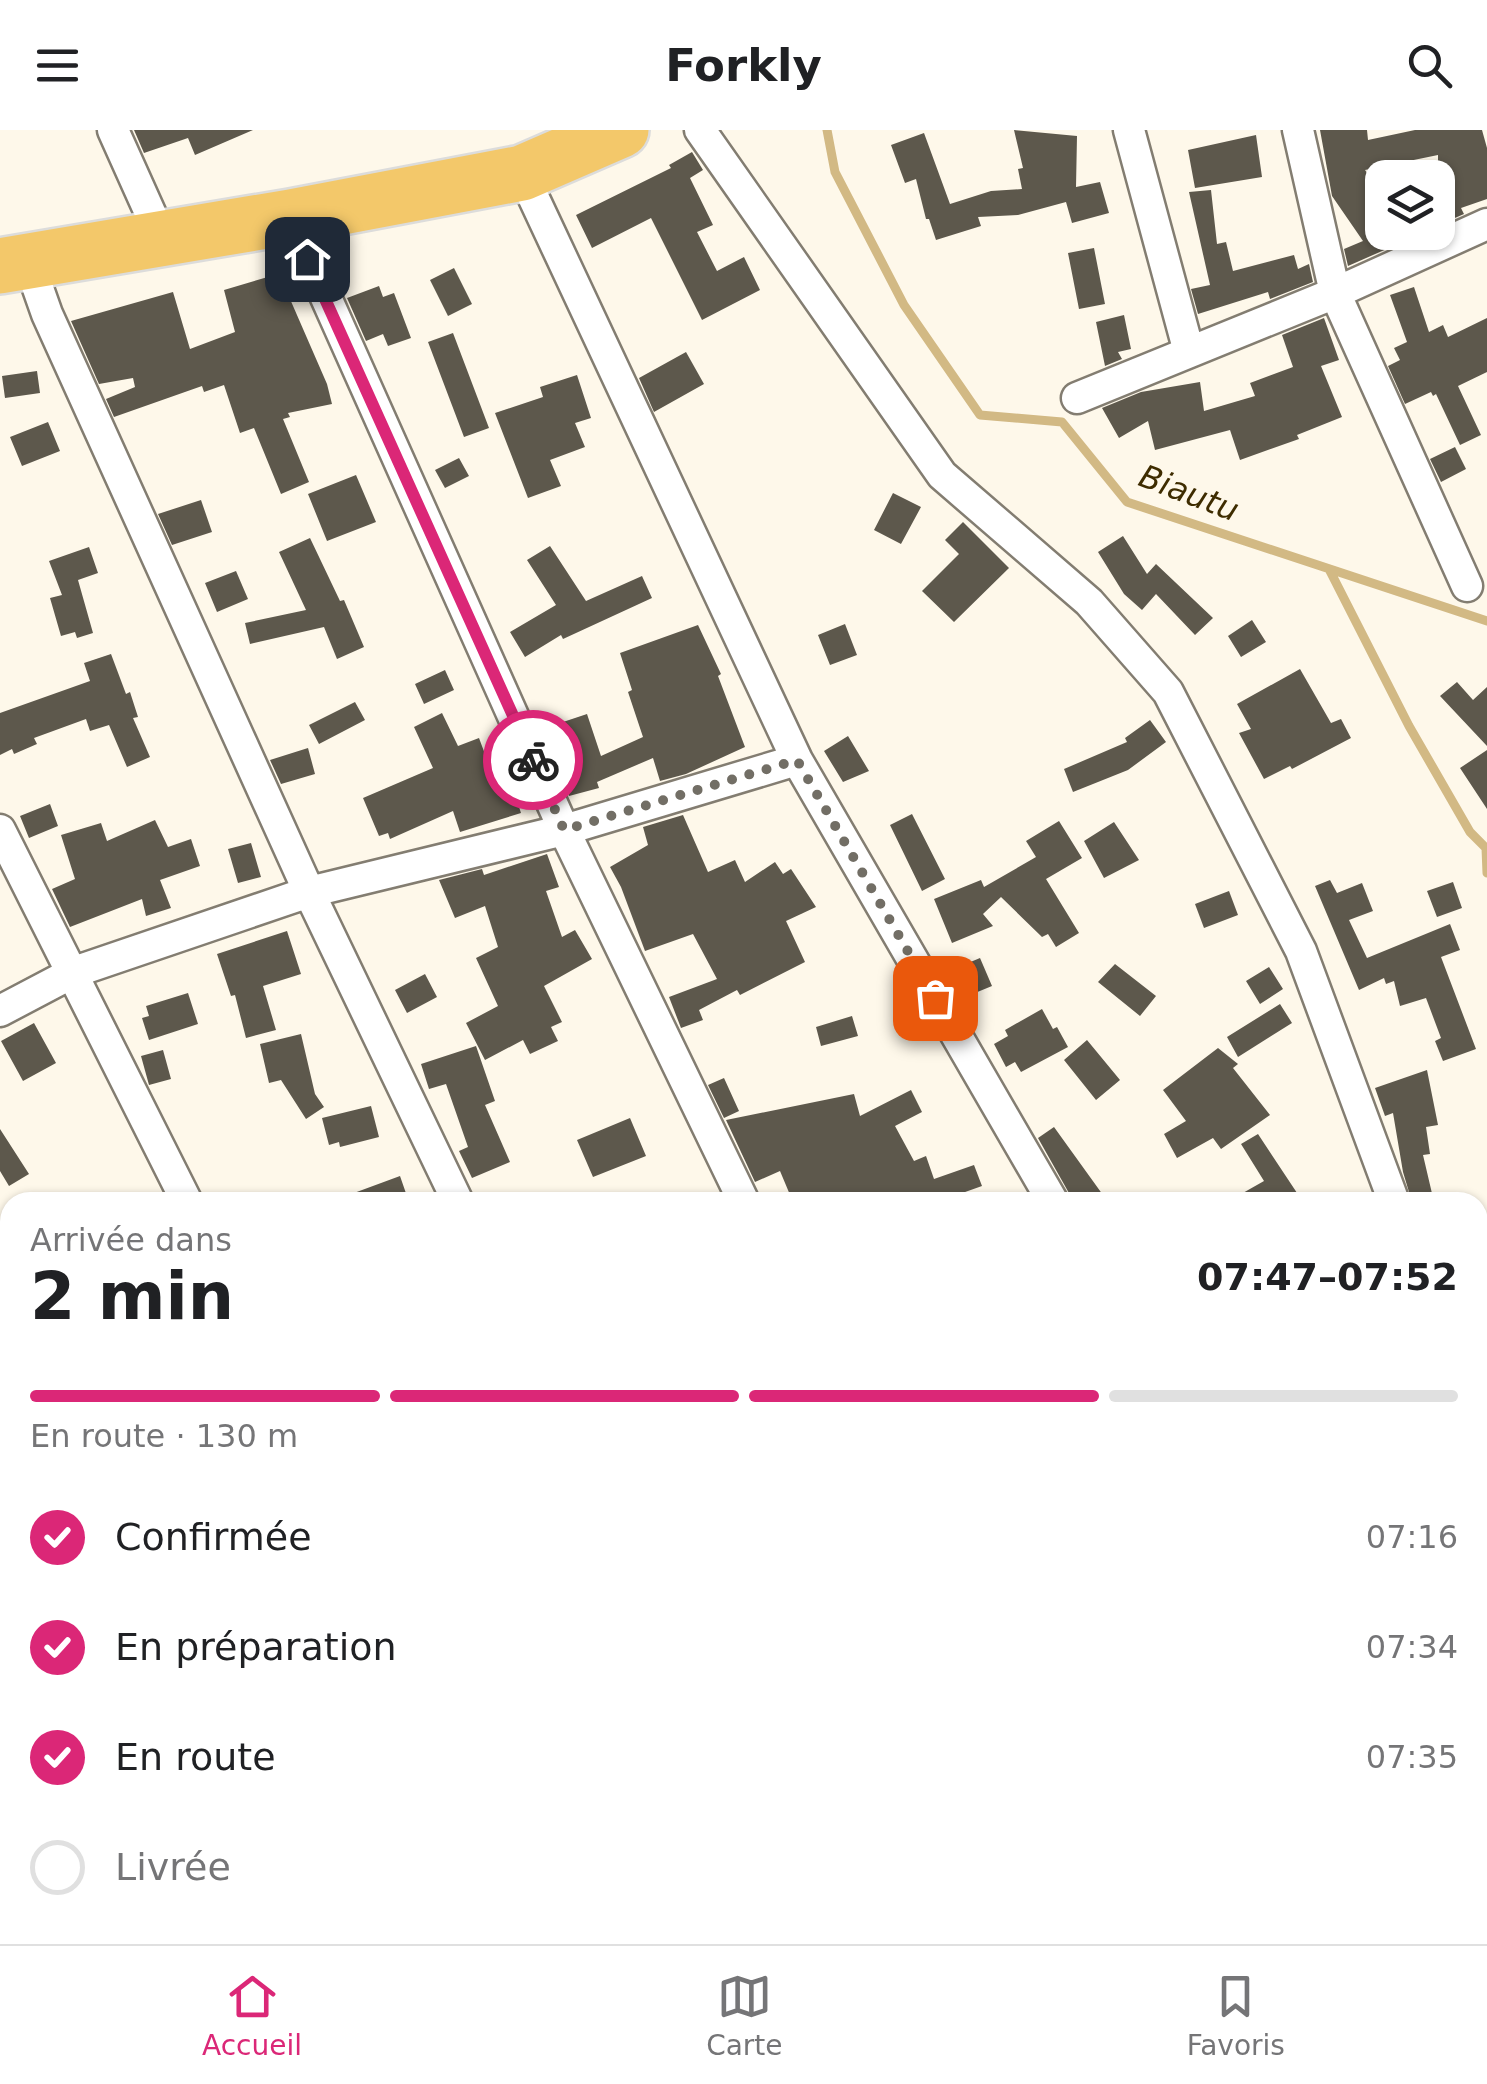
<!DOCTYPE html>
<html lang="fr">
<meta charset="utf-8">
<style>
:root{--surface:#fff;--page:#f6f6f6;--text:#202124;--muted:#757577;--line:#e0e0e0;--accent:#db2777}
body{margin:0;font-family:"DejaVu Sans",sans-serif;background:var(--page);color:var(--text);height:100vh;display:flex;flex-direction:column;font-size:38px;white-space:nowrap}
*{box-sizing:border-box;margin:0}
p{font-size:32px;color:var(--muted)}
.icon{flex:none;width:55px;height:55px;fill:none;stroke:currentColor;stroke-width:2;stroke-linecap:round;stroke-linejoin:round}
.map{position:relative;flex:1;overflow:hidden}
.details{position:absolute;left:0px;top:1062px;width:1488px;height:752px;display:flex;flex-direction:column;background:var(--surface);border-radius:30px 30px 0 0;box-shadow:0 2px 8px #0004}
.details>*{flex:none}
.buttons{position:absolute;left:1365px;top:30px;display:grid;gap:20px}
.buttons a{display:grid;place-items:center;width:90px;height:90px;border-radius:20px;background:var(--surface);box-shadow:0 2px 8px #0004;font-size:50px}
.pin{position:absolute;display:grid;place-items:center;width:85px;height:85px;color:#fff;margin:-42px;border-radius:20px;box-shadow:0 5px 15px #0006}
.courier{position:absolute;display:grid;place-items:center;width:100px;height:100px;margin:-50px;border:8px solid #db2777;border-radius:50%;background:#fff;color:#222;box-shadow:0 2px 12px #0007}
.summary em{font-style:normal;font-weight:800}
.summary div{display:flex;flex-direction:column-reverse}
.summary{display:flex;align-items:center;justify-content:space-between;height:170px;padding:0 30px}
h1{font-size:65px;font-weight:800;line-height:75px}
.bar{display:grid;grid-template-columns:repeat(4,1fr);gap:15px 10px;align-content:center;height:120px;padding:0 30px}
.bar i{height:12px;border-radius:8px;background:var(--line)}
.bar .selected{background:var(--accent)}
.bar p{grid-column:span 4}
ol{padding:0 30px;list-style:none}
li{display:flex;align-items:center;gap:30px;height:110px}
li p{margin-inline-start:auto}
li .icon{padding:10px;border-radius:50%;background:var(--accent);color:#fff;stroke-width:4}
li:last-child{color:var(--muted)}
li i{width:55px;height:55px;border:5px solid var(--line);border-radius:50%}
header{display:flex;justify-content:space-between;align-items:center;height:130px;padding:0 30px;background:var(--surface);font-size:45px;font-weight:800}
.tab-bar{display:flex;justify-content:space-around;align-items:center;height:140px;border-top:2px solid var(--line);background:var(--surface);font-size:28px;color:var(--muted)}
.tab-bar a{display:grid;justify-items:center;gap:5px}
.tab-bar .selected{color:var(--accent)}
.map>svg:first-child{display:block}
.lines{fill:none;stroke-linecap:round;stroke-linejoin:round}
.stream{stroke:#d2b984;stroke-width:9}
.building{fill:#5d584c}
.street-casing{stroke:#837d71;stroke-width:35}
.highway-casing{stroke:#dcdcdb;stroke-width:60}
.street{stroke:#fff;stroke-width:30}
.highway{stroke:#f3c86a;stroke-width:55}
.done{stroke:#726e65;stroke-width:10;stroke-dasharray:0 18}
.route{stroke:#db2777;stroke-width:12}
.labels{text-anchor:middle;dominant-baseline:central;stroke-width:10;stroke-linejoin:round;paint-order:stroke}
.water-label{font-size:32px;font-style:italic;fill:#3e2c00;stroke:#fef8ea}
</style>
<header><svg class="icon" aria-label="menu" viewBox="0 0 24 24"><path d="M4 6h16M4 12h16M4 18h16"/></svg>Forkly<svg class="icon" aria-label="search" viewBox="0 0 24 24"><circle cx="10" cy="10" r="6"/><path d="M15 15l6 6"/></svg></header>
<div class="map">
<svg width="1487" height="1814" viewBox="0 0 1487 1814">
<rect width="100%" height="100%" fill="#fef8ea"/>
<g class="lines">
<path class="stream" d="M827,0L835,42L904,175L980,285L1062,292L1127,372L1487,491
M1330,441L1409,596L1470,702L1486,718L1487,743"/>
</g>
<path class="building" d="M134,0H253L195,25L188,8L144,23Z
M1014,0L1077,6L1076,57L1100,52L1109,83L1072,93L1066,72L1018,85L978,87L981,96L936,110L929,89H926L916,49L905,53L891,15L924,3L950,74L991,61L1022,59L1018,39L1023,38Z
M1320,0H1367L1368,10L1415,0H1482L1487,18V69L1461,78L1464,84L1441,94L1438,87V25L1365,40L1382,65V102L1423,103L1348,136L1344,119L1363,111L1332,66Z
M1256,5L1262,47L1195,58L1188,20Z
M692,22L703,40L690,48L713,95L697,102L717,141L744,127L760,160L702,190L651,88L592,118L576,85L671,38L669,35Z
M1211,60L1217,114L1226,112L1233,141L1294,125L1298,139L1309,134L1313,152L1270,169L1268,162L1198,184L1191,159L1210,155L1189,62Z
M1094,118L1105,174L1079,179L1068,123Z
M454,138L472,174L448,186L430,150Z
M278,144L285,171L290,169L327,254L332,274L288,283L290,287L283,289L309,352L281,364L254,298L240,303L224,255L204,262L202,256L114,287L106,269L135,257L133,248L99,254L71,191L173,162L190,219L235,202L224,160Z
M379,156L383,167L394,163L411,208L388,216L383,204L366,211L347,168Z
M1414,157L1429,202L1443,195L1448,207L1487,188V242L1458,256L1481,305L1460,315L1436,264L1433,266L1431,262L1405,274L1388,236L1400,230L1394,218L1407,212L1390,165Z
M1124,185L1131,219L1118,222L1122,229L1105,236L1096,192Z
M1324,188L1339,230L1321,236L1342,287L1297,305L1299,309L1240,330L1230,300L1155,320L1148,291L1119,308L1102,278L1141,262L1200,252L1204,281L1255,266L1250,253L1293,237L1282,205Z
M453,203L489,298L464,307L428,212Z
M686,222L704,254L654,282L639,248Z
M37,241L40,263L5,268L2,246Z
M577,245L591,288L575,293L585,317L550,330L561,356L528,368L495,283L543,267L540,257Z
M48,292L60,321L22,336L10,307Z
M1455,317L1466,339L1441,352L1430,329Z
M459,328L469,346L445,358L435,340Z
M356,345L376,392L327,411L308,364Z
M893,363L921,377L901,414L874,400Z
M201,370L212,402L172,415L158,384Z
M963,392L1009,438L954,492L922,461L959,424L945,410Z
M1123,406L1147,444L1156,434L1213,488L1195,505L1156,464L1142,480L1124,464L1098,422Z
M310,408L340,471L344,470L364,517L337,529L324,497L250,514L245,493L306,480L279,422Z
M550,416L586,471L642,446L652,468L563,509L561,505L525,527L510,502L556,475L527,430Z
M89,417L98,443L78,450L93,503L77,508L75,502L61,506L50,468L62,465L49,431Z
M236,441L248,469L217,482L205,453Z
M1252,490L1266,512L1241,527L1228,506Z
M845,494L857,525L830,535L818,505Z
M698,495L721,544L718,546L745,617L686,644L660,651L653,628L597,652L599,658L569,666L559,643L564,642L548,597L587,584L601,626L643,607L628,562L632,560L620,523Z
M111,524L126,564L130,562L138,587L133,588L150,627L127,637L109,595L90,601L86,589L34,608L37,614L14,624L12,619L0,625V583L90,551L84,533Z
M1300,539L1331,593L1341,589L1351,608L1292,639L1290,636L1264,649L1239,603L1251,599L1237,574Z
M445,540L454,560L424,574L415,554Z
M1457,552L1473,570L1487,557V616L1440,566Z
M355,572L365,590L319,614L309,595Z
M442,583L458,616L479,608L495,651L509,646L521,683L460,702L453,681L390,709L388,703L379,706L363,668L433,638L414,597Z
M1150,590L1166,612L1128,640L1073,662L1064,639L1127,612L1125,608Z
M848,606L869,641L843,652L824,621Z
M308,618L315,644L281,654L270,630Z
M1487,620V679L1460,638Z
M50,674L58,696L29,708L20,686Z
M912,684L945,749L922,761L890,695Z
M683,685L708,742L735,730L745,752L775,732L783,744L791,739L816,777L786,791L805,832L740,865L737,860L699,880L703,890L681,898L669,867L717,849L693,804L645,821L621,757L610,737L648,715L643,697Z
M155,690L168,717L191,709L200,736L160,750L171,778L146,786L142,769L70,797L52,759L75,749L61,705L101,693L107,711Z
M1059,691L1082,728L1046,749L1079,803L1056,817L1048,804L1042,807L1001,767L983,784L993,796L952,813L934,769L981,750L984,757L1036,727L1026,711Z
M1114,692L1139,730L1104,748L1084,711Z
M251,713L261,747L238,753L228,719Z
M547,724L559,757L546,761L562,807L575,800L592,829L544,856L562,892L551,897L558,911L530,924L523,910L485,930L466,893L498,876L476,828L498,817L485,776L455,788L439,750L482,739L484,745Z
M1330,750L1337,763L1362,753L1373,781L1349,790L1367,828L1450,794L1460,820L1441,827L1476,919L1443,931L1435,911L1441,908L1426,868L1400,876L1394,851L1386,854L1384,848L1359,860L1315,756Z
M1453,752L1462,778L1437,787L1427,761Z
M1229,761L1238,785L1204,798L1195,774Z
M287,801L301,844L263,856L276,900L246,908L235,865L231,866L217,824Z
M980,828L992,856L958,870L942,844Z
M1115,834L1156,866L1140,886L1098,852Z
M1269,837L1283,859L1260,874L1246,851Z
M425,844L437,867L407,883L395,860Z
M188,863L198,894L149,910L142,888L149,886L146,876Z
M1280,874L1292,893L1238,927L1227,907Z
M1042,879L1053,899L1057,897L1068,917L1021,942L1015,932L1006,937L994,914L1008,906L1005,900Z
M852,886L858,906L821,916L816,897Z
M34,893L56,933L23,951L1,911Z
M301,904L315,964L324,977L306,989L281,950L269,953L260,914Z
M1087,910L1120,950L1096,970L1064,930Z
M476,916L495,971L485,975L510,1032L472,1048L459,1021L468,1017L446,954L429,959L421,934Z
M1218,918L1238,934L1233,938L1270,985L1221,1019L1213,1008L1177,1028L1164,1004L1186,991L1163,960Z
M163,920L171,949L149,955L141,926Z
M1427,940L1438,995L1426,997L1430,1024L1423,1025L1434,1072H1412L1403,1042L1393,983L1385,986L1375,958Z
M724,948L739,981L724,988L708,955Z
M911,960L922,982L895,996L914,1031L926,1026L934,1049L974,1035L982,1056L937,1072H793L780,1041L755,1052L726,990L854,964L860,986Z
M371,976L379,1007L340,1017L339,1012L329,1015L322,988Z
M630,988L646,1026L593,1047L577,1010Z
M1054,997L1108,1072H1074L1038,1008Z
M0,999L29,1044L9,1056L0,1041Z
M1258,1004L1303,1072H1227L1264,1051L1241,1014Z
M400,1046L409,1072H335V1070Z"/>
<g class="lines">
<g class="street-casing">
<path id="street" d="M113,0L161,107
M700,0L942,345L1089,472L1168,562L1301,821L1394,1072
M1129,0L1189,222
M1298,0L1335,163L1467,456
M522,43L797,630L1053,1072
M290,87L564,700L744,1072
M28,130L47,184L309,762L458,1072
M1077,268L1335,163L1487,94
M0,700L187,1072
M0,881L74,842L309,762L564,700L797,630
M1478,1151L1487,1149
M0,1221L10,1242
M1478,1286L1487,1310
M0,1471L10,1481
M1478,1639L1487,1635
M0,1783L10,1777
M281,1805L288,1814
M545,1805L550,1814
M1086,1805L1087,1814
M1448,1805L1453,1814
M0,1808L5,1814"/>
</g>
<g class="highway-casing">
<path id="highway" d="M0,136L290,87L522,43L621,0"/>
</g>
<use href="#street" class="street"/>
<use href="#highway" class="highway"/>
</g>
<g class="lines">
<path class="done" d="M533,630L564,700L797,630L935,868"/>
<path class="route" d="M307,129L533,630"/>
</g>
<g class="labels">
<g class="water-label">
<text transform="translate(1189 363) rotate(21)">Biautu</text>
</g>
</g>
</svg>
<div class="buttons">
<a><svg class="icon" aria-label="layers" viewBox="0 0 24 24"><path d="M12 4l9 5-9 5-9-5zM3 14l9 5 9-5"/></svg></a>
</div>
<div class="pin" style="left:935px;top:868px;background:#ea580c"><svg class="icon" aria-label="bag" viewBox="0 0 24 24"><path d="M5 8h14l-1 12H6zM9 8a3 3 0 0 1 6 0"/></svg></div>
<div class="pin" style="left:307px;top:129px;background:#1f2937"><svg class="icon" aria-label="home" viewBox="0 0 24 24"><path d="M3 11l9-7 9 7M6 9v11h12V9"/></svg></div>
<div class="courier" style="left:533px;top:630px"><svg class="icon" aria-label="bike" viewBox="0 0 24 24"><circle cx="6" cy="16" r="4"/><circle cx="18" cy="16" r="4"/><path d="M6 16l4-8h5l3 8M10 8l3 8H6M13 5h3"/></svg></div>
<section class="details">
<div class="summary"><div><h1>2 min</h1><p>Arrivée dans</p></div><em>07:47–07:52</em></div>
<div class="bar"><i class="selected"></i><i class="selected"></i><i class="selected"></i><i></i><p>En route · 130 m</p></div>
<ol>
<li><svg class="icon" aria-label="check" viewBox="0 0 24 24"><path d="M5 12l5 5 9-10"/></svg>Confirmée<p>07:16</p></li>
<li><svg class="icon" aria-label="check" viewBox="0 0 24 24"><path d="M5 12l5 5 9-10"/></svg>En préparation<p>07:34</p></li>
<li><svg class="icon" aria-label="check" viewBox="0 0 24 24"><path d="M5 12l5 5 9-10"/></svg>En route<p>07:35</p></li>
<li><i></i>Livrée</li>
</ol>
</section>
</div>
<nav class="tab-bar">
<a class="selected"><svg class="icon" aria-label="home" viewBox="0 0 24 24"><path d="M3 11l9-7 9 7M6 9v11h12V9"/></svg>Accueil</a>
<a><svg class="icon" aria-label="map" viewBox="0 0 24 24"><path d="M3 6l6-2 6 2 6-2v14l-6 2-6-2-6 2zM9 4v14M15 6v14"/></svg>Carte</a>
<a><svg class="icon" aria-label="saved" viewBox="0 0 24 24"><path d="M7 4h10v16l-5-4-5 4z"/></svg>Favoris</a>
</nav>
